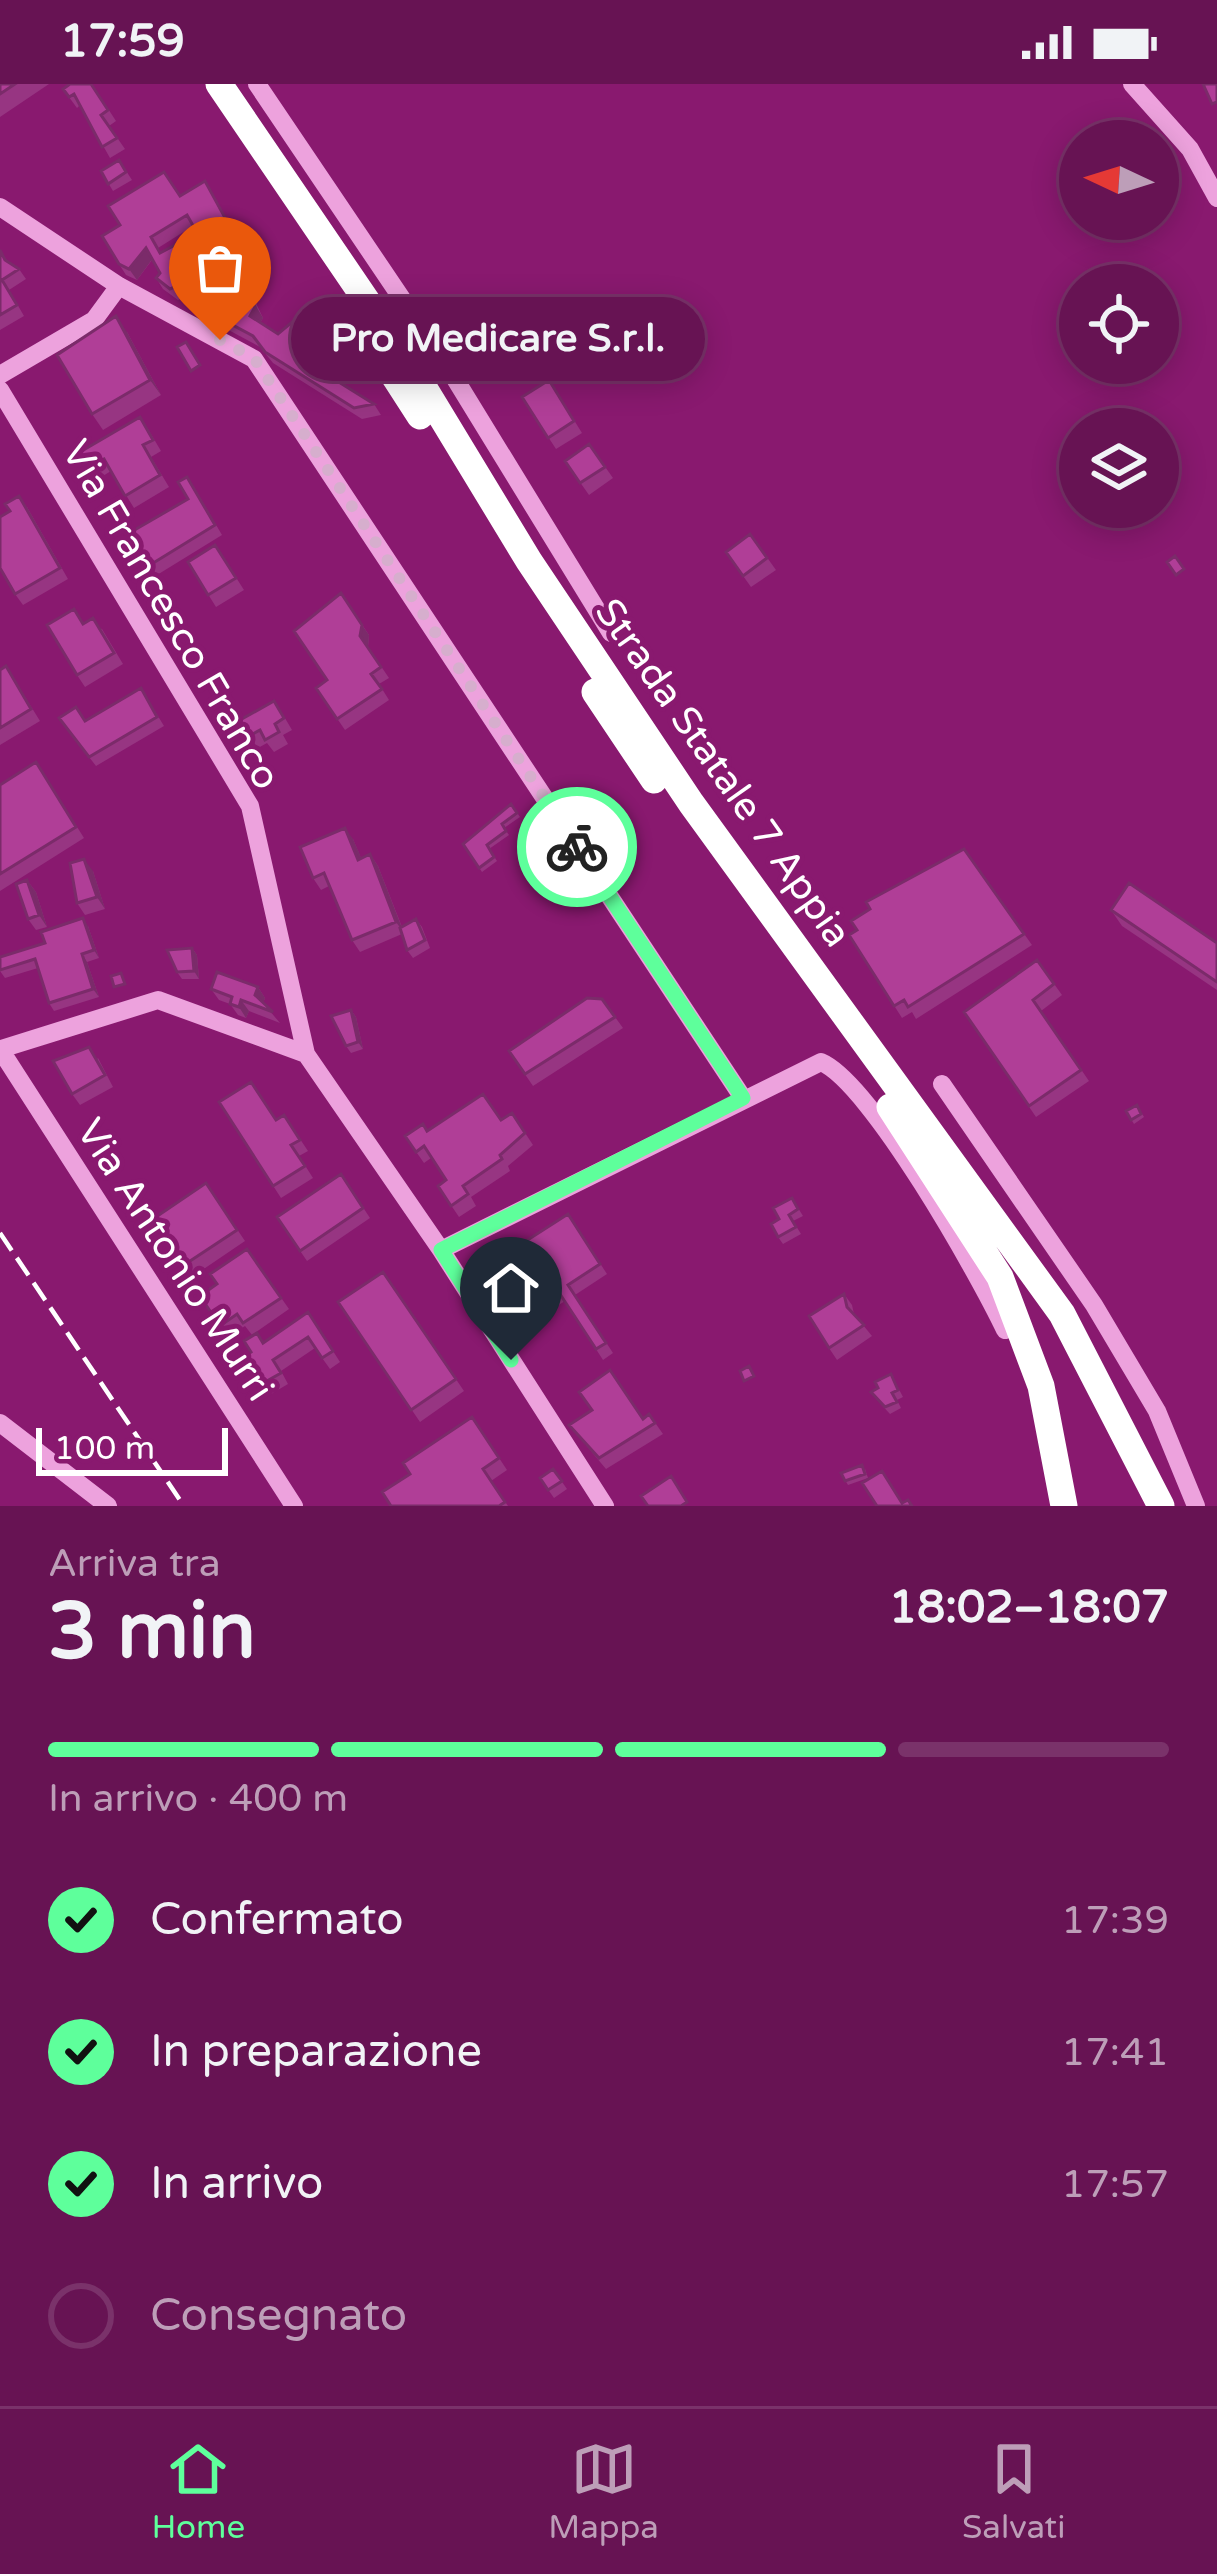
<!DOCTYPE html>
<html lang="it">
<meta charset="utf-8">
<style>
:root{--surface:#671353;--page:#6f205d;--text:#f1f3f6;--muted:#bd9eb8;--line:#7a326a;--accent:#5eff9b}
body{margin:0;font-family:"Varela Round",sans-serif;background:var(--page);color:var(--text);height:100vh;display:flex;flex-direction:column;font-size:45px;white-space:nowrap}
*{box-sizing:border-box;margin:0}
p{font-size:39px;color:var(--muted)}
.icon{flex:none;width:66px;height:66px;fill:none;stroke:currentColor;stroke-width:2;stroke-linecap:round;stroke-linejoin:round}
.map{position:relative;height:1422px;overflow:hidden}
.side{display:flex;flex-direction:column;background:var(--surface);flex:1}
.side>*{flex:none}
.needle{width:78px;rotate:274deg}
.fabs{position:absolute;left:1059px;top:36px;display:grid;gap:24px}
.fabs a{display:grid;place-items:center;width:120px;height:120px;border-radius:50%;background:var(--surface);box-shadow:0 6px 30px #0003,0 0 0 3px var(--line);font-size:60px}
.scale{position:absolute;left:36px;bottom:30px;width:192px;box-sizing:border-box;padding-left:12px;border:6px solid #fff;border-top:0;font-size:33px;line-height:42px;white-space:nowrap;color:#fff;-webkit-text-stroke:9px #89196f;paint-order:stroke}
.pin{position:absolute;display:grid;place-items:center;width:102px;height:102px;color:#fff;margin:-123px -51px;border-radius:50% 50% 50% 0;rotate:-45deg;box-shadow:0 0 12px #0007}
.pin .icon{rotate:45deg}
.courier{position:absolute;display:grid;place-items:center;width:120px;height:120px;margin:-60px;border:9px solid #5eff9b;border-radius:50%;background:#fff;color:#222;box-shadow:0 3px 15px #0007}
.bubble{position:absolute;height:84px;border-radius:42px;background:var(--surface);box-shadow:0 6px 30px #0003,0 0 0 3px var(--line);font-size:39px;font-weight:800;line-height:84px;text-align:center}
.head em{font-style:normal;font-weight:800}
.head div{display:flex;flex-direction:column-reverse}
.head{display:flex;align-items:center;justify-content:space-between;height:204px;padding:0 48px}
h1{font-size:78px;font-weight:800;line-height:90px}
.bar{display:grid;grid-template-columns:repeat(4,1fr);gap:18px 12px;align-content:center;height:144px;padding:0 48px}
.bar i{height:15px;border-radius:9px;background:var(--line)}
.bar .current{background:var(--accent)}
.bar p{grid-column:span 4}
ol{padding:0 48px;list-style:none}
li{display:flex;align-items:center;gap:36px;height:132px}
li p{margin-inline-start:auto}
li .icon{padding:12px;border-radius:50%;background:var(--accent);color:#111;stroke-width:4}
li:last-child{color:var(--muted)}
li i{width:66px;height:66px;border:6px solid var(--line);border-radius:50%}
.status{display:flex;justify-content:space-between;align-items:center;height:84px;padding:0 60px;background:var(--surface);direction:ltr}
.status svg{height:33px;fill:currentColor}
.menu{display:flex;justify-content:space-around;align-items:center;height:168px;border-top:3px solid var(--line);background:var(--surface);font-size:33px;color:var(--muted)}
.menu a{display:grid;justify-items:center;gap:6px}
.menu .current{color:var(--accent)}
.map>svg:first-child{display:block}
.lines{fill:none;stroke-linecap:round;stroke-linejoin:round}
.minor{stroke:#eda2dd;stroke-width:18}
.highway{stroke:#fff;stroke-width:27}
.rail{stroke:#fff;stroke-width:4.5;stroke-dasharray:21 9;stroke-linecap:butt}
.wall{fill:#973582;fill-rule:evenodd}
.shaded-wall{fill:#7b2b6a}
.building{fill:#b03e97;stroke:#7b2b6a;stroke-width:3;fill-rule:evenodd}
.done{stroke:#d6aecd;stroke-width:12;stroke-dasharray:0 21.6}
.route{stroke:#5eff9b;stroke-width:15}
.labels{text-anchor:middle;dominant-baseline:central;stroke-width:10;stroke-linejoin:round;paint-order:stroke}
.street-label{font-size:39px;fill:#fff;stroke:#89196f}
</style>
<div class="status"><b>17:59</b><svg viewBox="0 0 49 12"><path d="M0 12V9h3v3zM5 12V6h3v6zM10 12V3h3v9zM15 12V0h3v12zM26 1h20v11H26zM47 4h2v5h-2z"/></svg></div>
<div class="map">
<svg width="1217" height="1422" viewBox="0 0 1217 1422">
<rect width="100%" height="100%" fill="#89196f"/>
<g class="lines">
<path class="minor" d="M257,0L446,280L611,549
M1132,0L1190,65L1217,114
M0,123L119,202L254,275L743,1014
M0,291L94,236L119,202
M0,306L250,722L306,970L441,1166L605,1422
M0,965L294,1422
M1,965L158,916L306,970
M942,1000L1094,1221L1157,1327L1196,1422
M441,1166L821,978C871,999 979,1191 1005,1246
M0,1339L108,1422"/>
<path class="highway" d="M219,0L407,276L529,477L691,719L1062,1230L1161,1422
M360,239L420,332
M595,608L654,696
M890,1023L1000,1193L1041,1302L1064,1422"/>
<path class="rail" d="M0,1149L184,1422"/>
</g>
<path class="wall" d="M0,0H49L0,33Z
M92,0L116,37L109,42L125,65L110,74L80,21L77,24L63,5Z
M119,76L132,96L113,107L101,87Z
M205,97L235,150L264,187L234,205L255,217L263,234L260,239L278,250L321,271L328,282L321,287L374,320L381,331L362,335L273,279L260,263L193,227L184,213L178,216L163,205L156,194L160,189L152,176L137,196L126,191L119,180L120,141L181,112ZM193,142L203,159L184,170L161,169L158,164Z
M0,166L8,178L19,185L26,195L9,206L24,232L0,246Z
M127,248L161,311L103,346L92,330Z
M549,296L582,349L556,365L522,313Z
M148,345L161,367L151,373L169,403L134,424L111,387L98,395L89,383Z
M589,360L613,394L589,411L565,377Z
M194,403L222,451L157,491L150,481Z
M27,423L68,495L23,521L15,510L10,427Z
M750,450L776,486L751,503L726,468Z
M223,473L244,506L216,523L188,478Z
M341,509L369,551L368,563L389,594L379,600L389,616L345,646L316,604L327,596Z
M84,539L102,545L123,580L85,603L77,591Z
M6,582L40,637L0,661V586Z
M147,614L164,642L96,682L59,634L86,637Z
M282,629L292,646L283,651L288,660L274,668L267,659L258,664L249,652Z
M44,690L84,754L0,807V701Z
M511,720L520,733L504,744L509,751L489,765L497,777L482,788L463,760Z
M353,755L361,774L370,770L378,782L402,843L416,835L422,843L430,864L413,874L407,866L402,850L360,868L352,856L329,802L321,806L313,794Z
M964,765L1032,861L916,935L912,928L902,934L849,851Z
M93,787L105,825L85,831L77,819Z
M27,796L36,808L47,843L36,846L28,835Z
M1111,826L1217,859V906L1122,842Z
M88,842L99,874L87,878L99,913L54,927L49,919L38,884L5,894L0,887L45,859Z
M192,864L197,871L199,895H182L177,888Z
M1037,876L1062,911L1041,927L1089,997L1036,1033L964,928Z
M258,903L265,914L263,919L280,939L249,927L246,934L238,931L230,920L219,916L211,905Z
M602,915L623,944L533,1002L509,967Z
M351,926L356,933L363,965L351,969L346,962Z
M98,974L113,1003L80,1021L72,1010Z
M219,1018L276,1036L284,1031L308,1067L299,1072L313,1094L281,1114Z
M1137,1021L1144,1033L1134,1040L1126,1027Z
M512,1029L533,1061L508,1082L510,1087L471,1113L476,1122L459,1133L438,1102L446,1096L431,1074L424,1079L405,1052L501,1036Z
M341,1090L370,1134L307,1177L277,1133Z
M206,1099L245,1157L189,1195L150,1137Z
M792,1114L803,1132L793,1137L801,1150L783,1160L778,1153L779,1135Z
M568,1130L607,1190L575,1211L613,1269L603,1276L565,1217L529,1240L507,1207L519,1199Z
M247,1165L289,1225L252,1251L245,1242L228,1253L200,1212L217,1200Z
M383,1188L464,1307L420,1338L338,1218Z
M844,1210L852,1221L854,1230L872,1252L837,1276L829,1264Z
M308,1228L340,1278L330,1285L315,1264L281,1287L288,1300L266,1313L258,1302L264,1258Z
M891,1290L903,1313L897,1316L901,1324L890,1330L876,1315L878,1304Z
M649,1330L663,1350L606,1385L569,1341L643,1335Z
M472,1333L507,1386L491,1397L508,1422H391L410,1390Z
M553,1385L567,1405L554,1414L540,1394Z
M865,1385L868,1394L848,1401L841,1389Z"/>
<path class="shaded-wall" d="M146,164L153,174L137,196L129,185Z
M247,207L263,234L258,243L250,232Z
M116,232L127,248L161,311L150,296Z
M362,541L369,551L368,563L360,552Z
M345,744L353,755L367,787L358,776Z
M370,770L378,782L404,849L396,838Z
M84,775L93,787L105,825L97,813Z
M27,796L36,808L47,843L39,831Z
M83,834L88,842L99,874L94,866Z
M192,864L197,871L199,895L194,887Z
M82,870L87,878L99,913L93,905Z
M258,903L265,914L262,922L255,911Z
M241,916L249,927L246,934L239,923Z
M351,926L356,933L363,965L358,958Z"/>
<path class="building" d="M0,0H15L0,10Z
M70,0H91L108,26L101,31L117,54L102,63L74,10L69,13L63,5Z
M1203,0H1217V18L1212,20Z
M119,76L126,88L108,100L101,87Z
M164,88L180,112L205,97L230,143L256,176L221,197L244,212L247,207L255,223L250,232L278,250L292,238L321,271L310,280L374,320L354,324L265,268L253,252L186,216L177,202L170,205L156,194L160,189L146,164L129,185L119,180L102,152L120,141L108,122ZM187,131L203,159L183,171L177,160L160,169L151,153Z
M0,166L5,176L19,185L2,196L17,221L0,231Z
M116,232L150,296L92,330L57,271Z
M186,258L200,281L191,287L177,263Z
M549,296L574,337L548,354L522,313Z
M140,333L153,356L143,361L160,391L125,412L104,375L89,383L80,368Z
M589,360L605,383L580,399L565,377Z
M187,393L215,441L150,481L131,448L188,415L178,398Z
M19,412L60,484L15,510L0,484V433L10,427L5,420Z
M750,450L767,474L743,492L726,468Z
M215,461L236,494L208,511L188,478Z
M1175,472L1184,485L1176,491L1167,478Z
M341,509L362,541L360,552L381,583L371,590L382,605L337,635L316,604L327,596L294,547Z
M74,525L83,540L93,534L114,569L77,591L47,541Z
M6,582L31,625L0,644V586Z
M141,604L157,633L89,673L59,634L76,623L85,637Z
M274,617L284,634L275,640L279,648L265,656L260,646L249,652L240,636Z
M36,678L76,743L0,790V701Z
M511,720L517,729L502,740L506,747L487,761L494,773L479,784L463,760Z
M345,744L358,776L370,770L396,838L352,856L324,789L313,794L300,763Z
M964,765L1024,850L908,923L904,916L894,922L849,851L857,846L851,837L870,825L866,818Z
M84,775L97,813L77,819L70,779Z
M27,796L39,831L28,835L16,800Z
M1129,799L1217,859V898L1111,826Z
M83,834L94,866L82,870L93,905L49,919L35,875L0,886V873L45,859L41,848Z
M416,835L425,856L407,866L400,844Z
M192,864L194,887L177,888L167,866Z
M1037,876L1054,900L1033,916L1081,986L1029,1022L964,928Z
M217,888L258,903L255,911L273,928L241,916L239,923L230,920L232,913L211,905Z
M121,889L125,900L114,903L111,892Z
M587,914L602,915L615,933L525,990L509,967Z
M351,926L358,958L346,962L331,932Z
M89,963L105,991L72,1010L53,977Z
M251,998L276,1036L284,1031L300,1056L291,1061L305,1082L273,1102L219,1018Z
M483,1010L501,1036L512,1029L525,1049L500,1071L502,1075L463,1102L468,1110L451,1122L438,1102L446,1096L424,1062L416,1068L405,1052L423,1040L427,1047Z
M1137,1021L1141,1030L1131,1036L1126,1027Z
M341,1090L363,1124L300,1167L277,1133Z
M206,1099L237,1146L181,1183L150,1137Z
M792,1114L798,1125L789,1131L796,1143L778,1153L771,1140L779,1135L773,1124Z
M568,1130L600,1180L568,1201L606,1259L596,1265L558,1207L522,1230L507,1207L519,1199L501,1173Z
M247,1165L281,1214L243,1239L237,1230L220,1242L200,1212L217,1200L210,1190Z
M383,1188L456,1295L411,1326L338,1218Z
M844,1210L847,1223L864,1241L829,1264L809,1232Z
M308,1228L333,1267L322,1274L308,1253L273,1276L281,1289L258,1302L242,1274L251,1268L244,1257L257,1249L263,1259Z
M749,1282L754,1292L744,1297L740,1287Z
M610,1286L643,1335L649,1330L655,1339L599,1374L569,1341L592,1326L579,1308Z
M891,1290L898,1306L892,1309L897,1318L885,1323L871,1308L878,1304L875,1298Z
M472,1333L499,1374L483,1385L505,1418L499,1422H391L382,1408L410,1390L403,1379Z
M862,1381L865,1390L845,1397L841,1389Z
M553,1385L562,1397L548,1406L540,1394Z
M882,1387L902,1419L908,1416L912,1422H877L862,1399Z
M671,1392L687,1418L681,1422H648L641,1412Z"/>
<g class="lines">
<path class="done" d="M220,256L254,274L577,763"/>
<path class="route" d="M511,1276L441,1166L743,1014L577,763"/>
</g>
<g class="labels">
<g class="street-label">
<text transform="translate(171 531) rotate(60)">Via Francesco Franco</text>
<text transform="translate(723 689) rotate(55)">Strada Statale 7 Appia</text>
<text transform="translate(175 1176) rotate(57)">Via Antonio Murri</text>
</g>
</g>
</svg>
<div class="fabs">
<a><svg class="needle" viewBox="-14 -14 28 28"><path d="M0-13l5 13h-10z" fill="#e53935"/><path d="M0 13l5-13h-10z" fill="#bd9eb8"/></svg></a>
<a><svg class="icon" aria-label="locate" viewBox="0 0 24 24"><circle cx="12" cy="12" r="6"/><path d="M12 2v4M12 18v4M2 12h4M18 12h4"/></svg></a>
<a><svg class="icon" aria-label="layers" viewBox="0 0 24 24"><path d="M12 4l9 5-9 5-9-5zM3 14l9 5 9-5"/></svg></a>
</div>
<div class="scale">100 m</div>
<div class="pin" style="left:220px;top:256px;background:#ea580c"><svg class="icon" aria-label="bag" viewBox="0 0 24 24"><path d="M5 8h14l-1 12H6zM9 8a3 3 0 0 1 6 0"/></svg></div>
<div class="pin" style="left:511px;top:1276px;background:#1f2937"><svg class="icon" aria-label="home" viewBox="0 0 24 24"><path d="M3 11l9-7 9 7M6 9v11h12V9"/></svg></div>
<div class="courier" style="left:577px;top:763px"><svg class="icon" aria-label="bike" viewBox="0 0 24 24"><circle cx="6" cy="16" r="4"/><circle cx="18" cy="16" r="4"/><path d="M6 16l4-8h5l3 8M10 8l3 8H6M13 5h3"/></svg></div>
<div class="bubble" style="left:291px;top:213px;width:414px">Pro Medicare S.r.l.</div>
</div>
<section class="side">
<div class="head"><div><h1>3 min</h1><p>Arriva tra</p></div><em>18:02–18:07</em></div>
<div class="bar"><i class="current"></i><i class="current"></i><i class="current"></i><i></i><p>In arrivo · 400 m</p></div>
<ol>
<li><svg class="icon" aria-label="check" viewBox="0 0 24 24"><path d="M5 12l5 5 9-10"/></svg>Confermato<p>17:39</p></li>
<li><svg class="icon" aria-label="check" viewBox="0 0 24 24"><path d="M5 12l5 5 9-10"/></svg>In preparazione<p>17:41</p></li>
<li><svg class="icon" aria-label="check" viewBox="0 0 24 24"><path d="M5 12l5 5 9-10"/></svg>In arrivo<p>17:57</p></li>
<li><i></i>Consegnato</li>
</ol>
</section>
<nav class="menu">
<a class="current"><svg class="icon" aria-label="home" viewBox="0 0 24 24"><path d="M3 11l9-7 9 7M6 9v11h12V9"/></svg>Home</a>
<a><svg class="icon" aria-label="map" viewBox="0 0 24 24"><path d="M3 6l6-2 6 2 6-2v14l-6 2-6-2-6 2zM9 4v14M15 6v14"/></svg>Mappa</a>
<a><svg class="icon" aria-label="saved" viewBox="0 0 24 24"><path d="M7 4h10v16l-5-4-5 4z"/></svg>Salvati</a>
</nav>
